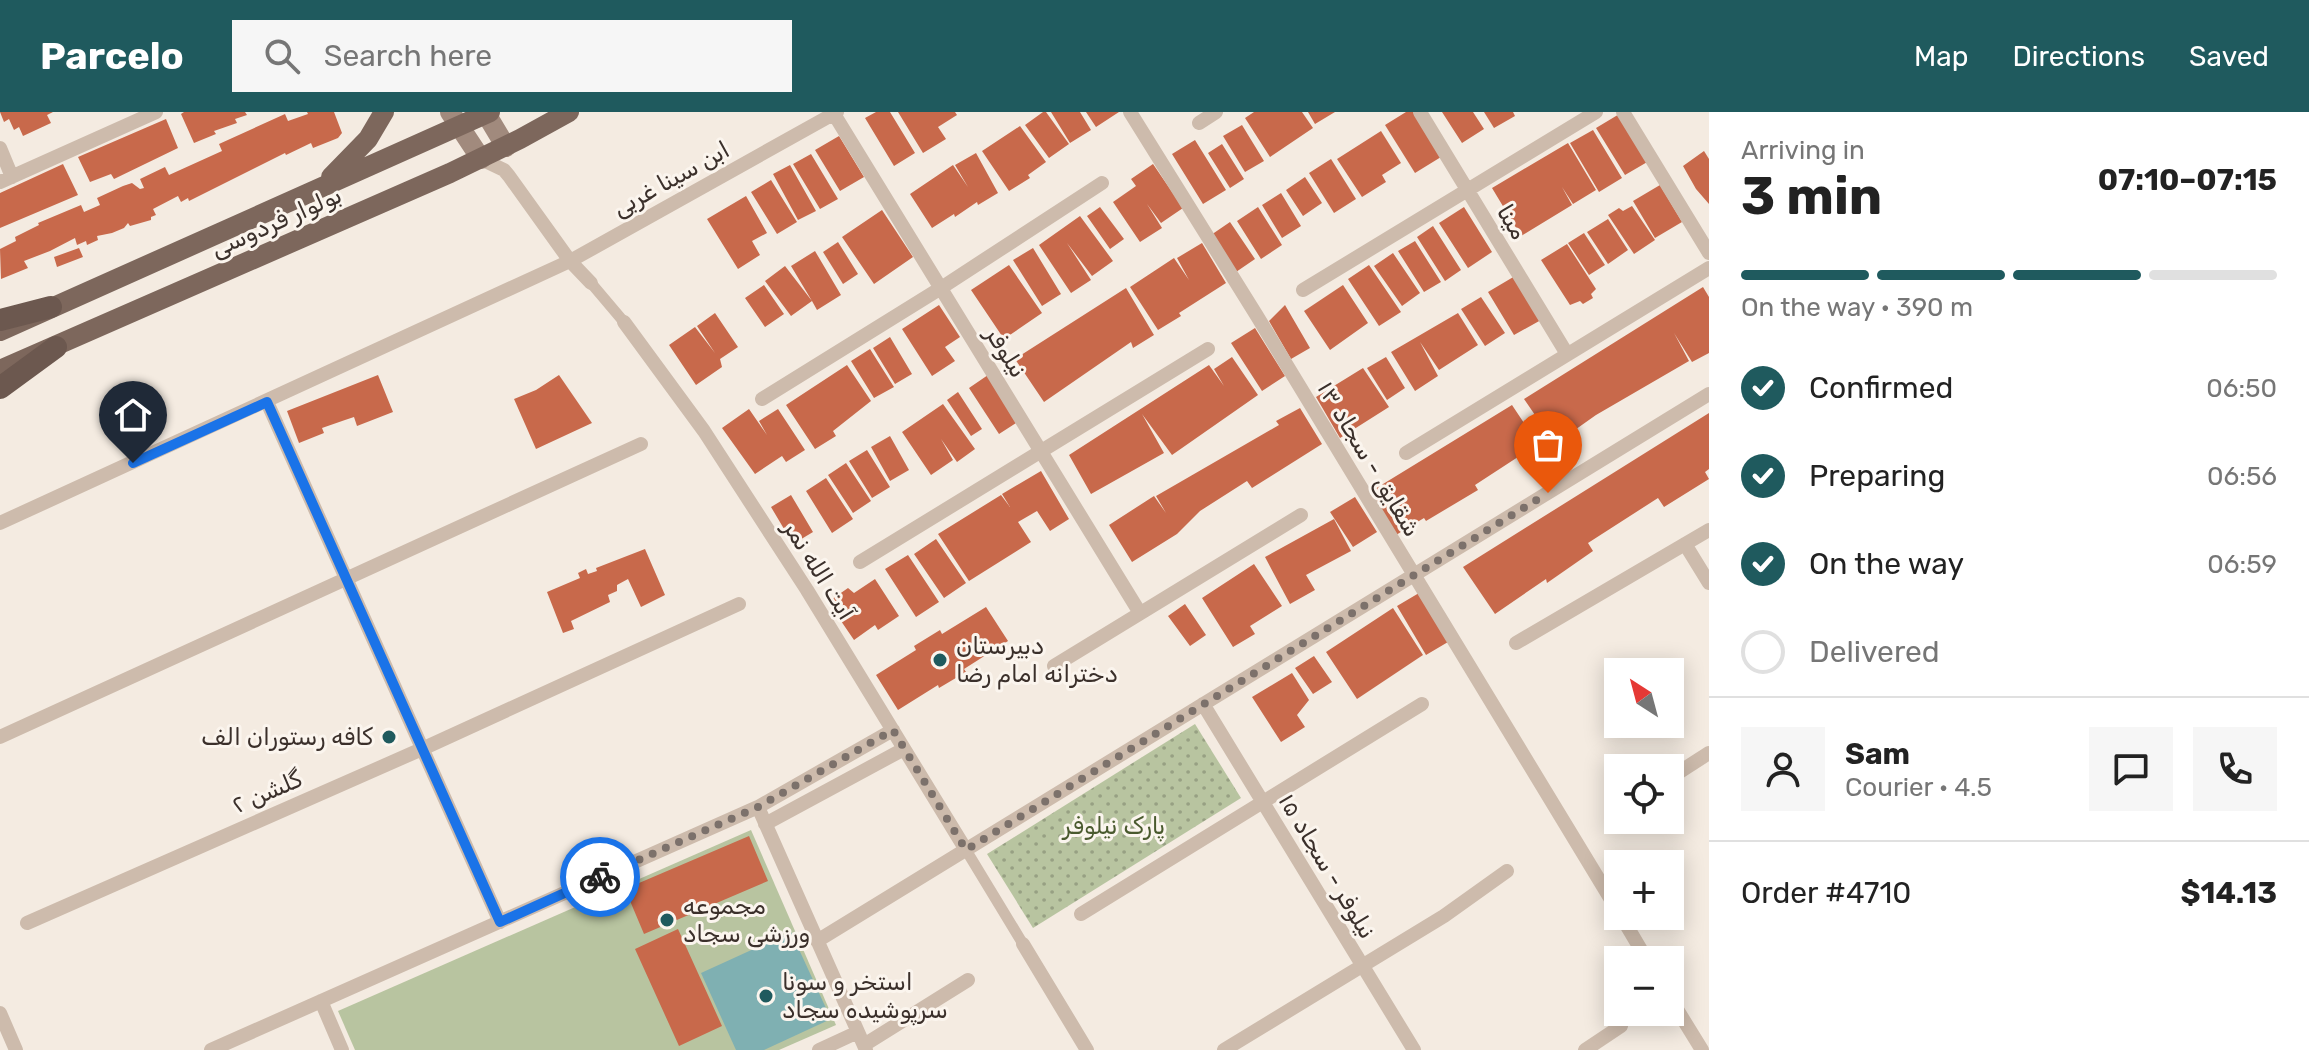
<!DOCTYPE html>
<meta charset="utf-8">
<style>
:root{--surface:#fff;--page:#f6f6f6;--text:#222;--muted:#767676;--line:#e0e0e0;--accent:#1f5a5e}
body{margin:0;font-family:Rubik,"Noto Sans Arabic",sans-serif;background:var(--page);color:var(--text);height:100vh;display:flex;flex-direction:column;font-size:30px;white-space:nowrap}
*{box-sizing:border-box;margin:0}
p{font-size:26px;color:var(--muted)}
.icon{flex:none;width:44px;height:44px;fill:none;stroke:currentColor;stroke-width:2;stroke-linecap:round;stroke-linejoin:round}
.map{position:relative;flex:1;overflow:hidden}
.side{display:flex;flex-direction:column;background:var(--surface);width:600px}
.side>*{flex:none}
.needle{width:52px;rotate:324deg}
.fabs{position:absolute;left:1604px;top:546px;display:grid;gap:16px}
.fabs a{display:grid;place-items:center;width:80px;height:80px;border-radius:0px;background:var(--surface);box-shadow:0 4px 20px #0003;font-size:40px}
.pin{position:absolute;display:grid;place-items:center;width:68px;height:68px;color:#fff;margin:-82px -34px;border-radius:50% 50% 50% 0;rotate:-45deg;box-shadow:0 0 8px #0007}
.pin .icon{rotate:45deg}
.courier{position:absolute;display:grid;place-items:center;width:80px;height:80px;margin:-40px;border:6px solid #1a73e8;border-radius:50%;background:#fff;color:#222;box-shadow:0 2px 10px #0007}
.overview em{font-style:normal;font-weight:700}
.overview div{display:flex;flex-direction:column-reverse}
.overview{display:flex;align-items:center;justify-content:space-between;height:136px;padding:0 32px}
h1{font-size:52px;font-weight:700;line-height:60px}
.bar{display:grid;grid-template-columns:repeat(4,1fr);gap:12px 8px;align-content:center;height:96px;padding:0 32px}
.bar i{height:10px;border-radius:6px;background:var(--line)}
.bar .current{background:var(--accent)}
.bar p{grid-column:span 4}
.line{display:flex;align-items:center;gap:20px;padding:0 32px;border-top:2px solid var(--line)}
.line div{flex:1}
.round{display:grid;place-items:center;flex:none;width:84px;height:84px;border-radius:0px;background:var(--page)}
ol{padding:0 32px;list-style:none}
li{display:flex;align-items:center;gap:24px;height:88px}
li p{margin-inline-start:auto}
li .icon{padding:8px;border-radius:50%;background:var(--accent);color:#fff;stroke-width:4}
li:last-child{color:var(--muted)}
li i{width:44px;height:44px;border:4px solid var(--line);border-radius:50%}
header{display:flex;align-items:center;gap:48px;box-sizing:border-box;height:112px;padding:0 40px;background:var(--accent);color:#fff}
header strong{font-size:38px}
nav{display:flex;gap:44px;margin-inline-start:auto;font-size:28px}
.search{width:560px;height:72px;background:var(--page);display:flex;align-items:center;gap:20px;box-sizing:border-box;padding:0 28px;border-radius:0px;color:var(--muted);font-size:30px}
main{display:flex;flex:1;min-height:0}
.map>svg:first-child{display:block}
.park{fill:url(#park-dots)}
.pitch{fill:#b8c4a0}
.water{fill:#7fb0b2}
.building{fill:#c8694b}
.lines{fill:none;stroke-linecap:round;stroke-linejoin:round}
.pedestrian{stroke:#cdbbac;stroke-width:11}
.minor{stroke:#cdbbac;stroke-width:14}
.secondary{stroke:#a18a7d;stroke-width:20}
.primary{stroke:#7d675c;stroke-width:20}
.trunk{stroke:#6c584f;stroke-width:22}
.done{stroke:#7c716b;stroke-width:8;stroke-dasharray:0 14.4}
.route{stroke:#1a73e8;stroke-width:10}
.poi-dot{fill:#1f5a5e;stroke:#fbf5ee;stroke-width:3}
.labels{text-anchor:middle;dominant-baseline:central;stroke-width:6;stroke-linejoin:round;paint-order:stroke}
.street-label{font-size:24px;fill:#3b302b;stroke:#fbf5ee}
.poi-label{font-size:24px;fill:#3b302b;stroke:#fbf5ee;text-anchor:start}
.park-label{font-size:24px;fill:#4a5a2e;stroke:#fbf5ee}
</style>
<header>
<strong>Parcelo</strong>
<div class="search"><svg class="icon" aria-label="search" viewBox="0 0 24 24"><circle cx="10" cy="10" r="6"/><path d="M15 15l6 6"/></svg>Search here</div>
<nav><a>Map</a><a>Directions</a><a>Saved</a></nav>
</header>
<main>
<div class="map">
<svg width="1709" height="938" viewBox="0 0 1709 938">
<defs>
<pattern id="park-dots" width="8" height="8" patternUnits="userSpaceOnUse" patternTransform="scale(2)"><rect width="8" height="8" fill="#b8c4a0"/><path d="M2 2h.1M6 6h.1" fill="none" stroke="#97a083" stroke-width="1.8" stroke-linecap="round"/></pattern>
</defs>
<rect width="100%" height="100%" fill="#f4ebe1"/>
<path class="park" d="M1195,612L1241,686L1033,816L987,742Z"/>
<path class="pitch" d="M751,718L836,913L779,938H355L338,899Z"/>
<path class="water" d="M791,820L831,907L764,938H736L701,861Z"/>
<path class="building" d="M0,0H53L47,3L51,11L23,24L19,15L14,18L9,7L4,10Z
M184,0H245L247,3L235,7L237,11L214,19L216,22L194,31L181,2Z
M307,0H334L342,21L338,26L313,36L311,31L286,43L285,41L189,89L188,86L181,90L178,84L153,97L156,103L151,105V108L130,114L128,111L124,116L112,121L97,124L98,128L87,133L86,129L77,133L75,126L50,139L24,149L28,156L1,167L0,137L16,129L15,125L39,113L38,111L81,93L84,100L100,93L97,86L123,74L132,71L140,77L144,76L140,67L165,55L169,63L222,39L219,32L285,2L288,9L308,2Z
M876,0H890L915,41L894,54L865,6Z
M898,0H955L957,3L938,15L946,27L923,41Z
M1043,0H1046L1069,32L1049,46L1025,13Z
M1051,0H1080L1091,18L1070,31Z
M1086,0H1119L1096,15Z
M1254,0H1302L1313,16L1270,45L1245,6Z
M1308,0H1335L1315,12Z
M1406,0H1413L1441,45L1415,61L1385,13Z
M1442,0H1473L1484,17L1462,31Z
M1484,0H1513L1515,4L1494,16Z
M1621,1L1649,49L1625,63L1596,16Z
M166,7L178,36L114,67L111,62L90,70L78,45Z
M1242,13L1264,49L1245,60L1223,24Z
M1020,14L1046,50L1028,63L1030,66L1009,79L982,39Z
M1593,18L1622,66L1599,80L1570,31Z
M1381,19L1401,51L1382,63L1386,70L1362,85L1337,47Z
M839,24L864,65L840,79L815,38Z
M1195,28L1226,78L1203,92L1172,42Z
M1568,31L1596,78L1573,92L1562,75L1572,93L1521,124L1492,76Z
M1222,32L1244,67L1230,76L1208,41Z
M1704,39L1709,47V92L1696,77L1683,54Z
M976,41L998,81L978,93L977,90L955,105L954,102L932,116L910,82L953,53L968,75L955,53Z
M811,42L838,87L820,97L793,52Z
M1331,47L1356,87L1334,101L1309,61Z
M63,52L78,83L0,116V81Z
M1153,52L1183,96L1161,111L1147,92L1162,116L1140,130L1113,90L1136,74L1131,67Z
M790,53L816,99L798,108L773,62Z
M1305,65L1322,91L1303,104L1286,78Z
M771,68L797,110L777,122L751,80Z
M1660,73L1682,110L1655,126L1633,89Z
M1281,81L1301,114L1282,126L1262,93Z
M746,84L767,121L752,129L760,143L738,157L707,107Z
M1632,94L1655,128L1634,142L1608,103L1619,96L1623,99Z
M1100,95L1124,127L1110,137L1087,104Z
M1258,95L1282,133L1261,147L1237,109Z
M1464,95L1492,140L1468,156L1439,111Z
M882,98L913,145L874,172L842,125Z
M1080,104L1113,149L1092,164L1067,131L1091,168L1071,181L1039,133Z
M1608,107L1628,138L1608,152L1587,120Z
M1230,110L1255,147L1236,160L1211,123Z
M1433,114L1461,158L1445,169L1417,125Z
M1584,121L1605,153L1589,163L1568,131Z
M1415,129L1441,170L1424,180L1398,139Z
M838,130L858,162L843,172L823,140Z
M1202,131L1226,171L1179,201L1181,204L1158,218L1130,175L1174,146L1189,168L1177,146Z
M1567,132L1596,177L1591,182L1593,186L1583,192L1580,189L1570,193L1541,148Z
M79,136L83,145L57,155L54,145Z
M1033,136L1061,182L1042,194L1013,148Z
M815,139L841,183L817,198L812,189L791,204L765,169L785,154L812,189L791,154Z
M1393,141L1420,181L1402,194L1374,154Z
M1009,153L1042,201L1004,227L971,178Z
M1369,153L1401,200L1379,214L1348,167Z
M1515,164L1541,208L1514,223L1488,180Z
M764,173L784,202L765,215L745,186Z
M1343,173L1368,211L1330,238L1304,199Z
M1703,175L1709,185V241L1692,250L1674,221L1689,249L1596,303L1555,332L1524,287Z
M1126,176L1154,223L1133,236L1131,230L1044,290L1015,247Z
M1481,185L1505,221L1485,234L1461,197Z
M939,193L960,225L945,235L955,249L932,264L902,217Z
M1285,193L1310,236L1291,247L1269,209Z
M715,201L738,235L720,247L722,255L696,273L669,233L695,215L715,241L697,214Z
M1458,201L1478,233L1439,258L1420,230L1438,264L1415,279L1391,240Z
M1255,216L1285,264L1262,279L1231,231Z
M890,225L912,262L895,272L873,236Z
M870,237L894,275L874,286L851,249Z
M1232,245L1258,283L1172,343L1142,302L1164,341L1091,382L1069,343L1209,253L1224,274L1214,257Z
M1386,245L1405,276L1387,288L1367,256Z
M847,253L871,289L833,319L836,324L815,337L786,293Z
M1363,256L1389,295L1340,326L1316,285Z
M378,263L393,300L357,314L354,305L345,308L322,316L324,321L299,331L287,299Z
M559,263L592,311L536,337L514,287L536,278Z
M988,263L1019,309L999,322L969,276Z
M958,280L982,317L971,324L947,288Z
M943,292L975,337L957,350L941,327L953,348L931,363L902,320Z
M1512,293L1538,332L1475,373L1478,378L1426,409L1424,406L1396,423L1370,380Z
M1300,296L1322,332L1252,376L1247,369L1200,399L1177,422L1132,450L1109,413L1154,384L1166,401L1156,384L1279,313L1276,309Z
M749,297L767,323L759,309L778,297L805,338L786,350L782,344L755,362L722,316Z
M1709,301V357L1705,360L1709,367L1664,395L1658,386L1588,431L1593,439L1547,471L1546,467L1495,502L1463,455Z
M890,324L909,358L890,369L871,335Z
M867,338L890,375L872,386L849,349Z
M846,351L871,389L853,401L828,363Z
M1041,359L1069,407L1050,419L1037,399L1018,410L1031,430L969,469L938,422L1001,383L1010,395L1002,382Z
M826,366L853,407L832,421L806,379Z
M791,383L813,420L793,432L771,395Z
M1355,385L1377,420L1353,435L1330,400Z
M1334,407L1351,439L1306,463L1315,478L1290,492L1265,445Z
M936,427L966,471L944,486L914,442Z
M645,437L665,483L641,495L628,467L617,473V479L608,483L610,490L571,509L574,517L563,521L547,480L580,466L578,461L586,457L588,462L597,459L596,456Z
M908,443L939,490L916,505L885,457Z
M1254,452L1282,494L1250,514L1255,522L1233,535L1202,486Z
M875,467L899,504L878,518L875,513L854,528L828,490L848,476L854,481Z
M1419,481L1448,530L1426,543L1397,494Z
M1185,492L1206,523L1190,534L1168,504Z
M986,495L1008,529L964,557L966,560L939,576L938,573L898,598L876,563L916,538L914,534L940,518L942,522Z
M1393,496L1423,543L1357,587L1326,540Z
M1314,544L1332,570L1313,582L1295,556Z
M1292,561L1309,588L1297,603L1305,615L1281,630L1252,585Z
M749,724L768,769L644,822L625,777Z
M678,817L722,914L679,934L635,837Z"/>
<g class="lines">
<path class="pedestrian" d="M591,171L624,210
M966,738L1023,832"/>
<path class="minor" d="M1130,0L1257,204L1618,799
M1420,0L1567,242
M1623,0L1709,141
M834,2L1140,501
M1199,11L1216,0
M0,36L12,65
M481,47L504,58L509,64L570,149L591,171
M0,70L156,0
M1303,178L1596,0
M624,210L704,319L807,478L966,738
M762,287L941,176L1102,71
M267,290L500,810
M1406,341L1709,156
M0,411L570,149L837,0
M1685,432L1709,471
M860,450L1208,237
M1516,531L1709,418
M1054,554L1301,403
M1203,592L1414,938
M0,625L641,332
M1670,666L1709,641
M758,695L866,938
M765,712L904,637
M1081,802L1422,592
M1621,804L1647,848
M27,811L422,637L739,492
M817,829L1709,282
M1023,832L1087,938
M1670,886L1702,938
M321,889L342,938
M0,901L16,938
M864,933L968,868
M211,938L758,695L893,618
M819,938L858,920
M1224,938L1444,804L1507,759
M1585,938L1621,914"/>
<path class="secondary" d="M450,0L481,47
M485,0L506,35"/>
<path class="primary" d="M331,65L368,27L384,0
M0,219L490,0
M0,258L450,61L520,27L569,0"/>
<path class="trunk" d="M0,208L51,195
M0,276L56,235"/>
</g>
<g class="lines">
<path class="done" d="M600,765L758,695L893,618L966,738L1548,381"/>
<path class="route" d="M133,351L267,290L500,810L600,765"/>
</g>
<g class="poi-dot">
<circle cx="940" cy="548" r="8"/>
<circle cx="389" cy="625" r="8"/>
<circle cx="667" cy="808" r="8"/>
<circle cx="766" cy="884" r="8"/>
</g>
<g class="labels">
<g class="street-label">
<text transform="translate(671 67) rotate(-29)">ابن سینا غربی</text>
<text transform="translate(276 110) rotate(-24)">بولوار فردوسی</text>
<text transform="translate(1512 110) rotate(59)">مینا</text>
<text transform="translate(1006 240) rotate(58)">نیلوفر</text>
<text transform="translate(1369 347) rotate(59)">شقایق - سجاد ۱۳</text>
<text transform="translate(819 458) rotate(58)">آیت الله نمر</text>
<text transform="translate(267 680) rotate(-23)">گلشن ۲</text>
<text transform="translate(1327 754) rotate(59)">نیلوفر - سجاد ۱۵</text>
</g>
<g class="poi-label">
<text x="956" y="534">دبیرستان<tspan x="956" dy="28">دخترانه امام رضا</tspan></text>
<text x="373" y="625" text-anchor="end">کافه رستوران الف</text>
<text x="683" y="794">مجموعه<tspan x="683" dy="28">ورزشی سجاد</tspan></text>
<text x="782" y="870">استخر و سونا<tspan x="782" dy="28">سرپوشیده سجاد</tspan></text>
</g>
<g class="park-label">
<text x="1114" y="714">پارک نیلوفر</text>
</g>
</g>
</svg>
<div class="fabs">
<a><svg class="needle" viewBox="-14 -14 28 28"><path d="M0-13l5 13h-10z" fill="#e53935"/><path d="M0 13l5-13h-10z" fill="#767676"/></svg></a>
<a><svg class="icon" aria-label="locate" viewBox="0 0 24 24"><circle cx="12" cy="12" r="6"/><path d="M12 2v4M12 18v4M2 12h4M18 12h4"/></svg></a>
<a>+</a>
<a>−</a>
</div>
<div class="pin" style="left:1548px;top:381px;background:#ea580c"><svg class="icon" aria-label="bag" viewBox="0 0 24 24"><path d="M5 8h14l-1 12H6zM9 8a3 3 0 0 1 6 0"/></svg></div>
<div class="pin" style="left:133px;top:351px;background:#1f2937"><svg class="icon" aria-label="home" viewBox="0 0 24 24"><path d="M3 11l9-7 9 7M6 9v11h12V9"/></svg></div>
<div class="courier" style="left:600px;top:765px"><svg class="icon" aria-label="bike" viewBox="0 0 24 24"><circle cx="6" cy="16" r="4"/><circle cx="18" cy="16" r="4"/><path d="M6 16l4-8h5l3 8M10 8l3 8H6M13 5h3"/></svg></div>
</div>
<section class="side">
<div class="overview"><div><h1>3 min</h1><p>Arriving in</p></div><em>07:10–07:15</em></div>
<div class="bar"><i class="current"></i><i class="current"></i><i class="current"></i><i></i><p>On the way · 390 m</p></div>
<ol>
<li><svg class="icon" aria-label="check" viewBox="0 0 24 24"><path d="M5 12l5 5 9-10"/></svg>Confirmed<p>06:50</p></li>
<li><svg class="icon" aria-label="check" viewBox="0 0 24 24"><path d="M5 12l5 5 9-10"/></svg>Preparing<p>06:56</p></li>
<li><svg class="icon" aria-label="check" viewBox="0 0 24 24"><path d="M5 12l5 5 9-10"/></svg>On the way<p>06:59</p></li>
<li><i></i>Delivered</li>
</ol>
<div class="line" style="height:144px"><a class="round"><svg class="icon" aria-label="person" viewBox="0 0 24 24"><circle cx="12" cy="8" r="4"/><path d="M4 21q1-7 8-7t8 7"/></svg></a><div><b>Sam</b><p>Courier · 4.5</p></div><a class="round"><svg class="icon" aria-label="chat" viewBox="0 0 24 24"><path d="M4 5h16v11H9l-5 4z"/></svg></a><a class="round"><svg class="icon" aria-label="phone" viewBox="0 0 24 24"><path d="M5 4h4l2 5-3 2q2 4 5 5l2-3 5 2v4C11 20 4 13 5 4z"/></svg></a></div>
<div class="line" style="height:104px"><div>Order #4710</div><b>$14.13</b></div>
</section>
</main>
